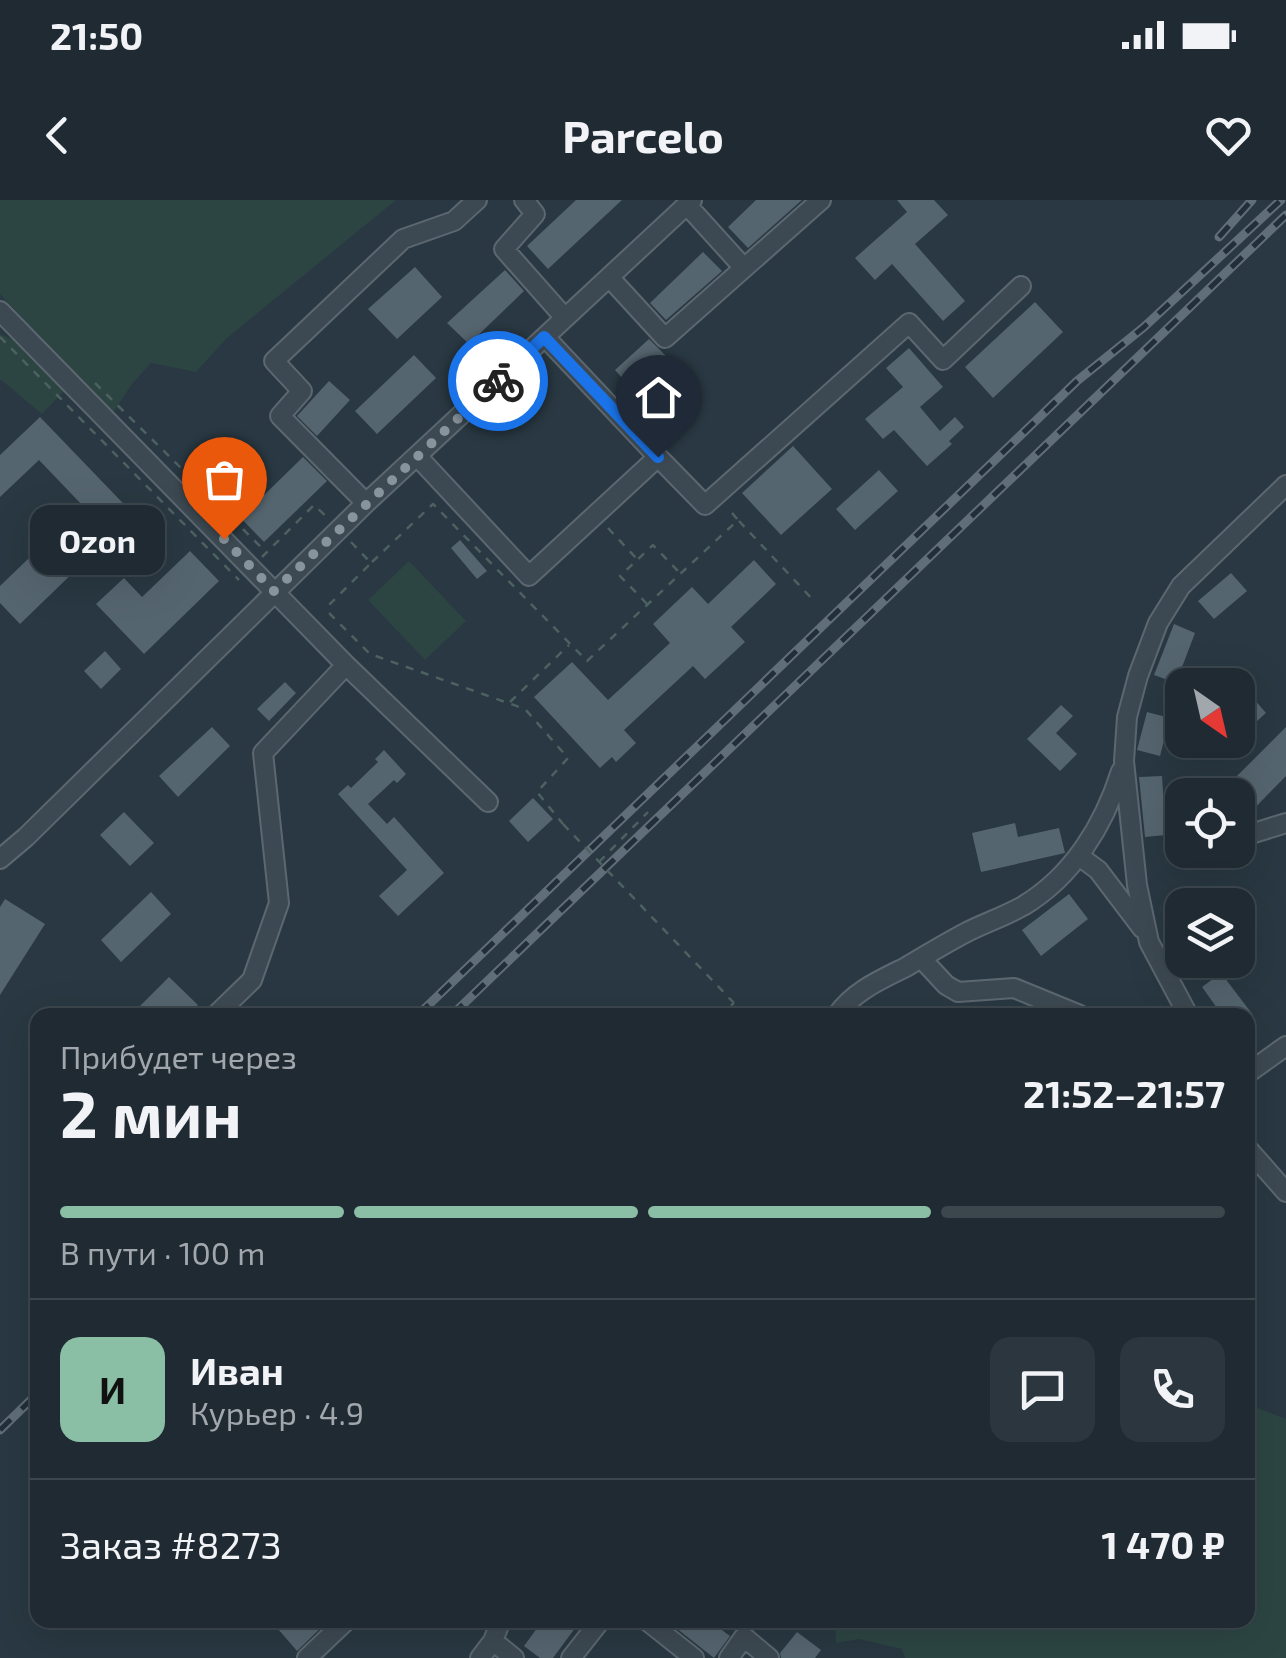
<!DOCTYPE html>
<html lang="ru">
<meta charset="utf-8">
<style>
:root{--surface:#1f2a32;--page:#2c363e;--text:#f1f3f6;--muted:#a1a7ac;--line:#3c464d;--accent:#8abfa5}
body{margin:0;font-family:"Exo 2",sans-serif;background:var(--page);color:var(--text);height:100vh;display:flex;flex-direction:column;font-size:38px;white-space:nowrap}
*{box-sizing:border-box;margin:0}
p{font-size:32px;color:var(--muted)}
.icon{flex:none;width:55px;height:55px;fill:none;stroke:currentColor;stroke-width:2;stroke-linecap:round;stroke-linejoin:round}
.map{position:relative;flex:1;overflow:hidden}
.panel{position:absolute;left:30px;top:808px;width:1225px;height:620px;display:flex;flex-direction:column;background:var(--surface);border-radius:20px;box-shadow:0 10px 40px #0002,0 0 0 2px var(--line)}
.panel>*{flex:none}
.needle{width:65px;rotate:146deg}
.controls{position:absolute;left:1165px;top:468px;display:grid;gap:20px}
.controls a{display:grid;place-items:center;width:90px;height:90px;border-radius:20px;background:var(--surface);box-shadow:0 10px 40px #0002,0 0 0 2px var(--line);font-size:50px}
.pin{position:absolute;display:grid;place-items:center;width:85px;height:85px;color:#fff;margin:-102px -42px;border-radius:50% 50% 50% 0;rotate:-45deg;box-shadow:0 0 10px #0007}
.pin .icon{rotate:45deg}
.courier{position:absolute;display:grid;place-items:center;width:100px;height:100px;margin:-50px;border:8px solid #1a73e8;border-radius:50%;background:#fff;color:#222;box-shadow:0 2px 12px #0007}
.bubble{position:absolute;height:70px;border-radius:20px;background:var(--surface);box-shadow:0 10px 40px #0002,0 0 0 2px var(--line);font-size:32px;font-weight:700;line-height:70px;text-align:center}
.headline em{font-style:normal;font-weight:700}
.headline div{display:flex;flex-direction:column-reverse}
.headline{display:flex;align-items:center;justify-content:space-between;height:170px;padding:0 30px}
h1{font-size:65px;font-weight:700;line-height:75px}
.bar{display:grid;grid-template-columns:repeat(4,1fr);gap:15px 10px;align-content:center;height:120px;padding:0 30px}
.bar i{height:12px;border-radius:8px;background:var(--line)}
.bar .on{background:var(--accent)}
.bar p{grid-column:span 4}
.line{display:flex;align-items:center;gap:25px;padding:0 30px;border-top:2px solid var(--line)}
.line div{flex:1}
.round{display:grid;place-items:center;flex:none;width:105px;height:105px;border-radius:20px;background:var(--page)}
.status{display:flex;justify-content:space-between;align-items:center;height:70px;padding:0 50px;background:var(--surface);direction:ltr}
.status svg{height:28px;fill:currentColor}
header{display:flex;justify-content:space-between;align-items:center;height:130px;padding:0 30px;background:var(--surface);font-size:45px;font-weight:700}
.map>svg:first-child{display:block}
.green{fill:#2c4543}
.building{fill:#55656f}
.lines{fill:none;stroke-linecap:round;stroke-linejoin:round}
.minor-casing{stroke:#5c6770;stroke-width:22}
.path{stroke:#4c6160;stroke-width:2.5;stroke-dasharray:8 8;stroke-linecap:butt}
.minor{stroke:#3d4952;stroke-width:18}
.rail-casing{stroke:#606e79;stroke-width:9}
.rail{stroke:#222e38;stroke-width:5;stroke-dasharray:15;stroke-linecap:butt}
.path-bridge{stroke:#4c6160;stroke-width:2.5;stroke-dasharray:8 8;stroke-linecap:butt}
.done{stroke:#88939c;stroke-width:10;stroke-dasharray:0 18}
.route{stroke:#1a73e8;stroke-width:12}
</style>
<div class="status"><b>21:50</b><svg viewBox="0 0 49 12"><path d="M0 12V9h3v3zM5 12V6h3v6zM10 12V3h3v9zM15 12V0h3v12zM26 1h20v11H26zM47 4h2v5h-2z"/></svg></div>
<header><svg class="icon" aria-label="back" viewBox="0 0 24 24"><path d="M15 5l-7 7 7 7"/></svg>Parcelo<svg class="icon" aria-label="heart" viewBox="0 0 24 24"><path d="M12 20l-8-8c-3-5 5-10 8-4 3-6 11-1 8 4z"/></svg></header>
<div class="map">
<svg width="1286" height="1458" viewBox="0 0 1286 1458">
<rect width="100%" height="100%" fill="#293842"/>
<path class="green" d="M0,0H396L227,138L196,172L151,163L132,184L113,213L0,94Z
M0,134L14,140L65,190L42,214L0,179Z
M409,361L466,421L425,460L368,400Z
M1248,1204L1286,1219V1458H905L902,1449L859,1439L836,1443L835,1420H1248Z"/>
<path class="building" d="M576,0H622L548,69L527,46Z
M756,0H802L748,48L728,27Z
M897,0H934L948,15L915,44L965,101L943,121L892,64L875,80L855,58L907,12Z
M703,52L722,71L666,120L650,103Z
M415,67L442,97L397,139L368,109Z
M505,70L524,91L469,144L447,123Z
M1035,102L1063,132L993,198L965,167Z
M649,139L668,158L633,190L615,170Z
M909,148L943,187L920,207L940,231L955,217L964,227L949,241L952,244L927,266L894,230L883,239L865,219L903,187L886,168Z
M414,155L436,178L377,234L355,211Z
M329,181L350,200L317,236L297,216Z
M40,217L144,325L123,346L112,335L20,424L0,403V386L83,306L39,260L0,297V255Z
M793,246L832,289L781,335L742,293Z
M303,257L327,281L264,342L233,310L254,289L262,297Z
M879,270L898,291L855,330L836,309Z
M460,340L487,371L477,379L451,348Z
M190,351L219,381L144,454L96,404L124,378L142,397Z
M754,360L776,384L731,427L745,442L705,479L693,466L624,530L636,543L616,562L612,557L600,568L534,497L572,462L608,500L670,443L653,424L692,387L708,404Z
M1231,373L1247,391L1214,419L1198,401Z
M1174,424L1195,433L1176,483L1154,475Z
M105,451L121,469L101,489L84,471Z
M285,482L296,493L269,521L257,509Z
M1253,498L1266,513L1238,538V512Z
M1061,505L1073,516L1056,533L1077,554L1060,571L1027,539Z
M1147,512L1170,518L1160,556L1137,550Z
M212,527L230,546L178,597L159,576Z
M1286,527V576L1238,625V595H1218Z
M384,550L406,574L397,583L394,580L368,604L387,624L394,617L444,673L398,716L379,696L407,670L338,594L348,585L351,588L378,562L375,559Z
M1162,576L1166,635L1145,637L1139,577Z
M533,598L553,619L528,642L509,621Z
M124,612L154,643L130,666L100,635Z
M1015,623L1018,637L1059,628L1065,653L981,672L972,633Z
M151,692L171,714L121,762L101,740Z
M1069,694L1088,719L1041,756L1022,730Z
M5,699L45,724L0,795V707Z
M1221,773L1253,815H1222L1202,787Z
M169,777L198,805L187,815H131Z
M289,1420H329L297,1451L278,1429Z
M543,1420H581L553,1458H540L524,1446Z
M666,1420H708L730,1436L714,1458Z
M797,1432L821,1450L815,1458H781L780,1453Z"/>
<g class="lines">
<g class="minor-casing">
<path id="minor" d="M524,0L535,14L504,49L565,118
M687,5L744,68
M609,77L665,138L821,0
M0,111L346,465L488,602
M417,256L529,376L658,257L545,137
M658,257L705,305L909,123L943,160L1021,86
M366,303L280,216L302,191L274,161L403,39L454,21L477,0
M1238,638L1286,623
M1079,656L1098,670L1142,728
M0,659L26,637L366,303L692,0
M921,758L946,785L958,792L1014,788L1080,815
M216,815L252,780L279,703L263,553L346,465
M837,815C854,791 880,780 906,767C926,755 946,743 967,732C985,723 1005,716 1023,706C1073,676 1104,625 1121,571
M1188,815L1149,742L1137,685L1124,561L1127,517L1138,476L1158,423L1181,386L1286,285
M1248,873L1286,846
M1248,949L1286,992
M646,1420L694,1458
M493,1441L514,1458
M307,1458L347,1420
M480,1458L493,1441L501,1420
M571,1458L601,1420
M729,1458L744,1437L769,1458"/>
</g>
<path class="path" d="M0,137L239,380
M95,183L267,353
M739,321L815,402
M608,328L636,358
M351,342L371,363L329,405L330,414L370,454L525,509L568,558L537,592L563,624
M262,357L314,305L328,318
M372,362L433,304L587,461L738,320L727,307
M647,404L620,376L653,345L679,372
M510,502L569,445
M599,662L648,612
M718,815L734,803"/>
<use href="#minor" class="minor"/>
<g class="rail-casing">
<path id="rail" d="M1219,37L1252,0
M418,815L1077,181L1144,127L1281,0
M452,815L1286,15
M0,1230L38,1193"/>
</g>
<use href="#rail" class="rail"/>
<path class="path-bridge" d="M563,624L734,803"/>
</g>
<g class="lines">
<path class="done" d="M224,339L274,391L498,181"/>
<path class="route" d="M498,181L544,137L658,257"/>
</g>
</svg>
<div class="controls">
<a><svg class="needle" viewBox="-14 -14 28 28"><path d="M0-13l5 13h-10z" fill="#e53935"/><path d="M0 13l5-13h-10z" fill="#a1a7ac"/></svg></a>
<a><svg class="icon" aria-label="locate" viewBox="0 0 24 24"><circle cx="12" cy="12" r="6"/><path d="M12 2v4M12 18v4M2 12h4M18 12h4"/></svg></a>
<a><svg class="icon" aria-label="layers" viewBox="0 0 24 24"><path d="M12 4l9 5-9 5-9-5zM3 14l9 5 9-5"/></svg></a>
</div>
<div class="pin" style="left:224px;top:339px;background:#ea580c"><svg class="icon" aria-label="bag" viewBox="0 0 24 24"><path d="M5 8h14l-1 12H6zM9 8a3 3 0 0 1 6 0"/></svg></div>
<div class="pin" style="left:658px;top:257px;background:#1f2937"><svg class="icon" aria-label="home" viewBox="0 0 24 24"><path d="M3 11l9-7 9 7M6 9v11h12V9"/></svg></div>
<div class="courier" style="left:498px;top:181px"><svg class="icon" aria-label="bike" viewBox="0 0 24 24"><circle cx="6" cy="16" r="4"/><circle cx="18" cy="16" r="4"/><path d="M6 16l4-8h5l3 8M10 8l3 8H6M13 5h3"/></svg></div>
<div class="bubble" style="left:30px;top:305px;width:135px">Ozon</div>
<section class="panel">
<div class="headline"><div><h1>2 мин</h1><p>Прибудет через</p></div><em>21:52–21:57</em></div>
<div class="bar"><i class="on"></i><i class="on"></i><i class="on"></i><i></i><p>В пути · 100 m</p></div>
<div class="line" style="height:180px"><b class="round" style="background:var(--accent);color:#111">И</b><div><b>Иван</b><p>Курьер · 4.9</p></div><a class="round"><svg class="icon" aria-label="chat" viewBox="0 0 24 24"><path d="M4 5h16v11H9l-5 4z"/></svg></a><a class="round"><svg class="icon" aria-label="phone" viewBox="0 0 24 24"><path d="M5 4h4l2 5-3 2q2 4 5 5l2-3 5 2v4C11 20 4 13 5 4z"/></svg></a></div>
<div class="line" style="height:130px"><div>Заказ #8273</div><b>1 470 ₽</b></div>
</section>
</div>
